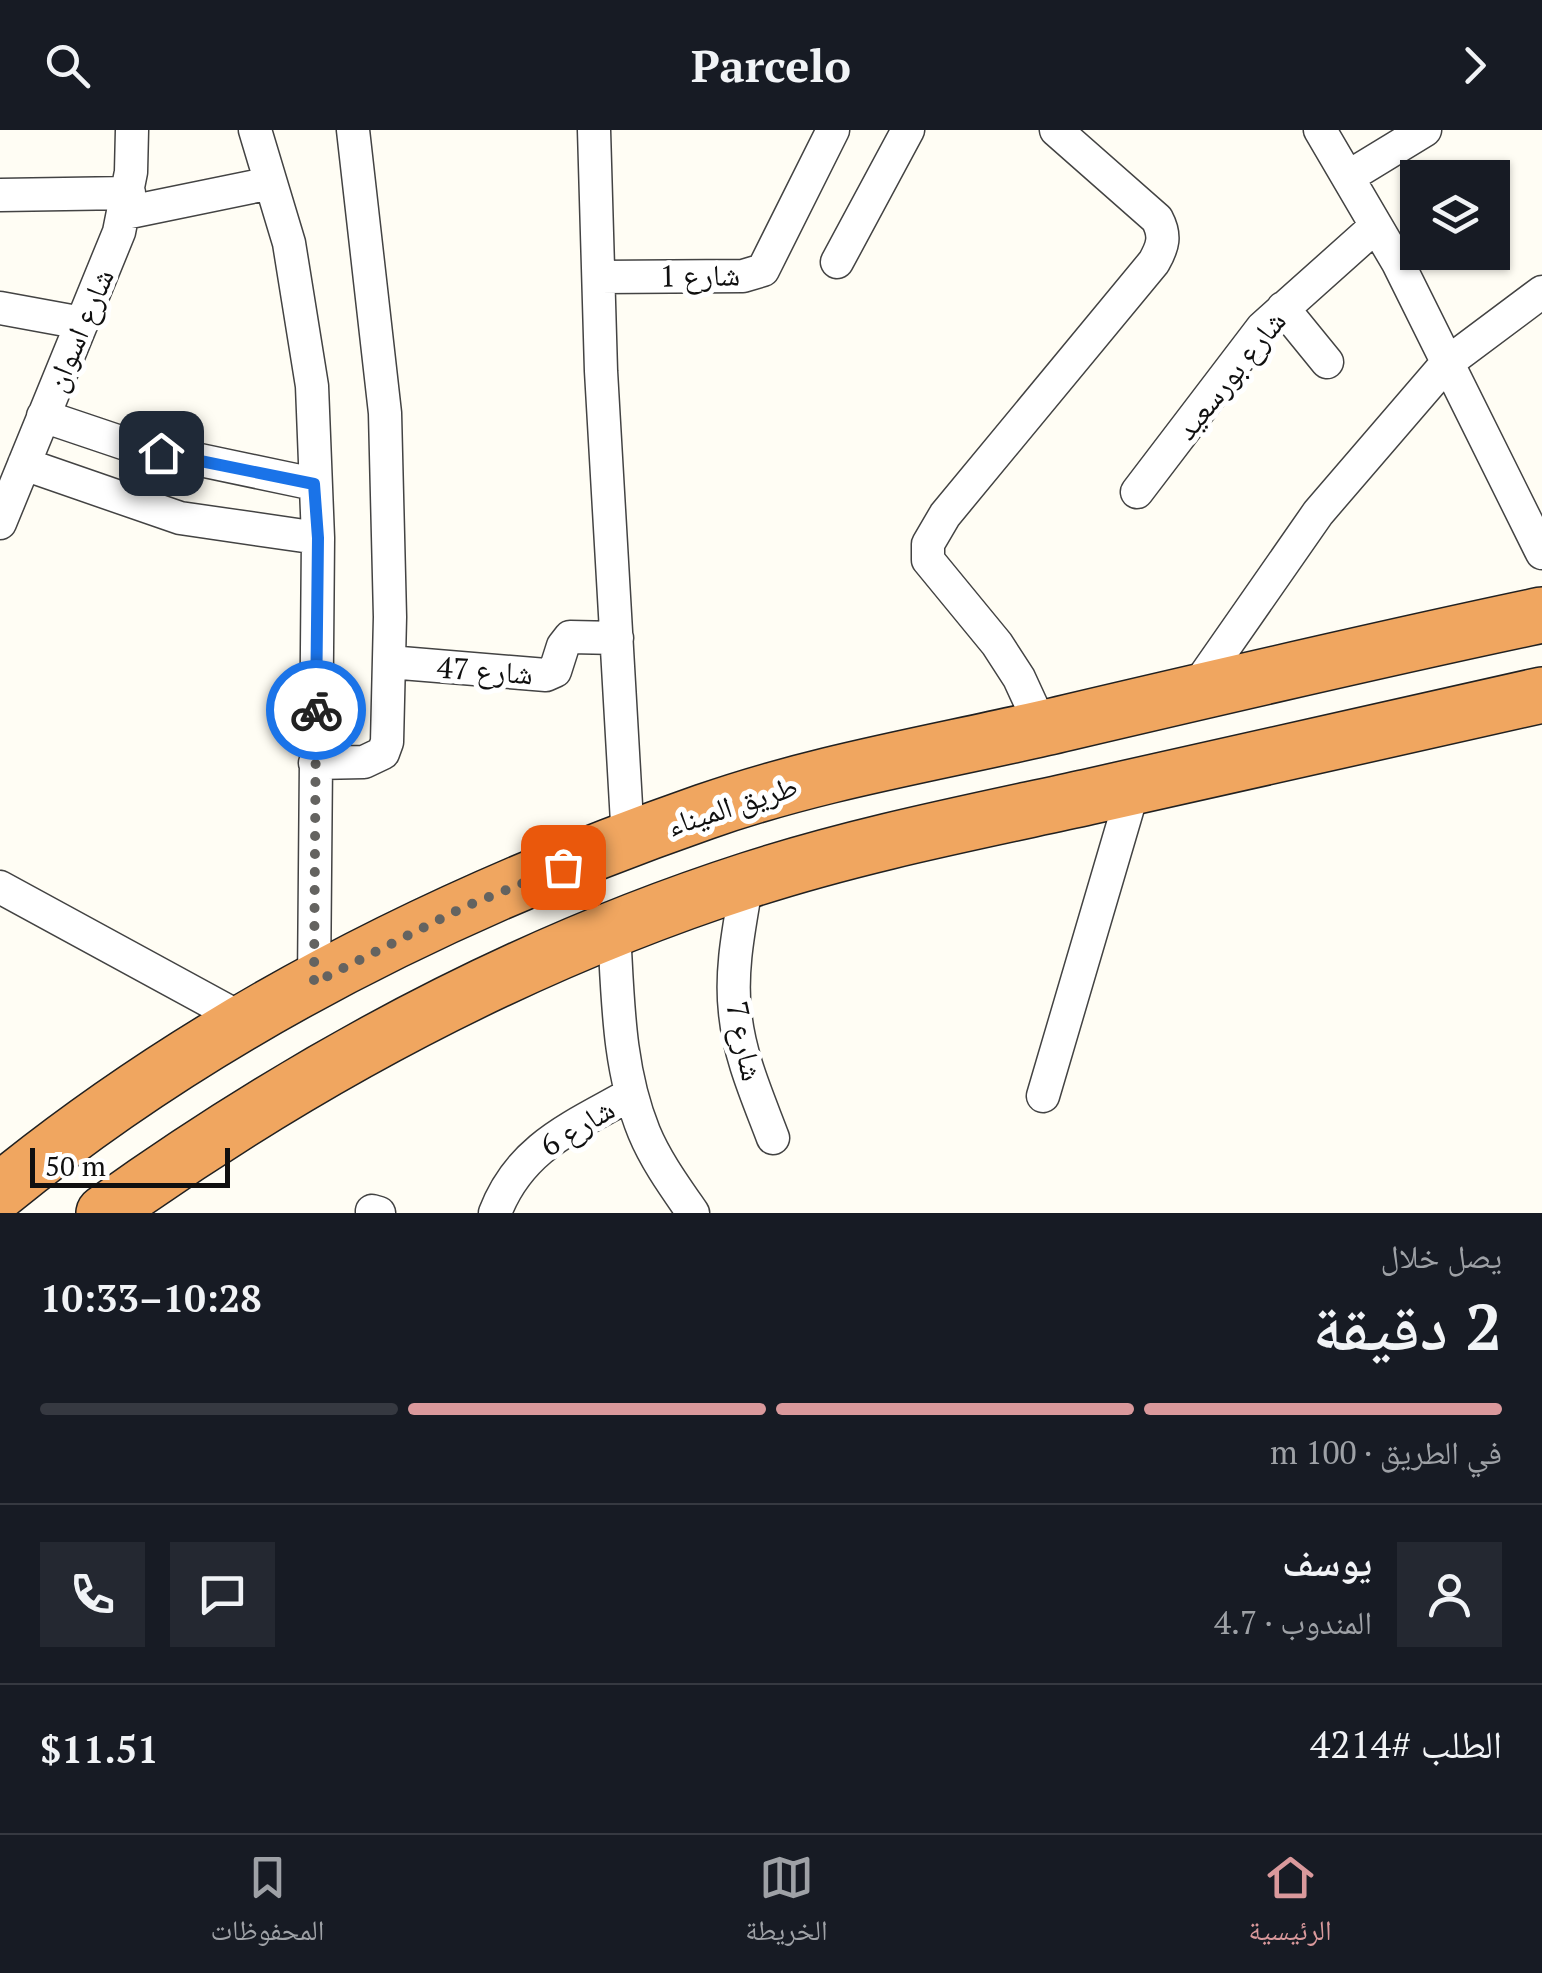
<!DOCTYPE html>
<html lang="ar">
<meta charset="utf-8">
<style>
:root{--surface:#171b24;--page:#242831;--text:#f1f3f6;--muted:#9ea1a6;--line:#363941;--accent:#da999c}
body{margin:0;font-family:"PT Serif","Noto Naskh Arabic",serif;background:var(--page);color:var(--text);direction:rtl;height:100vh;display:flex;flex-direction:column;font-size:38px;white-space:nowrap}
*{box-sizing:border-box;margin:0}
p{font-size:32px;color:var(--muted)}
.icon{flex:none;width:55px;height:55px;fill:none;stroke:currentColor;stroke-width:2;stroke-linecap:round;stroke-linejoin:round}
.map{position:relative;height:1083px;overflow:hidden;direction:ltr}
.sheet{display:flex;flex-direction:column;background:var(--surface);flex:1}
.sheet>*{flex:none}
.controls{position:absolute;left:1400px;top:30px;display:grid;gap:20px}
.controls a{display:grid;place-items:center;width:110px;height:110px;border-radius:0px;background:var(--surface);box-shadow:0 2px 8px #0004;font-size:50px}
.scale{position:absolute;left:30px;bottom:25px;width:200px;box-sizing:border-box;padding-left:10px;border:5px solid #101010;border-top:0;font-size:28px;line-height:35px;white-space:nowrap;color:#101010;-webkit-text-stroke:8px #fff;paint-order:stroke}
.pin{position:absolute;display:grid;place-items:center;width:85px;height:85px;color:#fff;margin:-42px;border-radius:20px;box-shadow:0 5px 15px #0006}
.courier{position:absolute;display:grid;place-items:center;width:100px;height:100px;margin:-50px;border:8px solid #1a73e8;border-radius:50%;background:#fff;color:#222;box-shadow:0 2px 12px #0007}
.head em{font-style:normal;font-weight:600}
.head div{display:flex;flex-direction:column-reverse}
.head{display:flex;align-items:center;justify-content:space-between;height:170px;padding:0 40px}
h1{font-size:65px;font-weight:600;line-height:75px}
.bar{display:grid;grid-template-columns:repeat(4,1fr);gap:15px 10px;align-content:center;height:120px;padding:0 40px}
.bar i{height:12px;border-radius:8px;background:var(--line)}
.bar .on{background:var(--accent)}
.bar p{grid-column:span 4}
.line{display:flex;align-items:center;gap:25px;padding:0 40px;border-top:2px solid var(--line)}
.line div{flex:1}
.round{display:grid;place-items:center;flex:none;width:105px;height:105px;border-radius:0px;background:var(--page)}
header{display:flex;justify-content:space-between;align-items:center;height:130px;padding:0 40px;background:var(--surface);font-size:45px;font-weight:600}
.dock{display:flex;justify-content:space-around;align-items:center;height:140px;border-top:2px solid var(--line);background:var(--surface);font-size:28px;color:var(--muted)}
.dock a{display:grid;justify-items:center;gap:5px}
.dock .on{color:var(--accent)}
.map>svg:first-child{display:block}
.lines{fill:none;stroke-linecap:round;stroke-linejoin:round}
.street-casing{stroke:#434343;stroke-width:35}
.highway-casing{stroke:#212121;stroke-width:58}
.street{stroke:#fff;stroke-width:32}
.highway{stroke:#f0a660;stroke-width:55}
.done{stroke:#646360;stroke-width:10;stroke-dasharray:0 18}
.route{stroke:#1a73e8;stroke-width:12}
.labels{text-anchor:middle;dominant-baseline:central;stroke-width:10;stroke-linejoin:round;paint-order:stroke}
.street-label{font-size:30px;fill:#101010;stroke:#fff}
</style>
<header><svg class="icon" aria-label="forward" viewBox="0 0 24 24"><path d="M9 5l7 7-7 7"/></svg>Parcelo<svg class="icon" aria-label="search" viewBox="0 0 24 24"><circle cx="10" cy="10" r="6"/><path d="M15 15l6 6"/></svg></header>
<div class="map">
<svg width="1542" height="1083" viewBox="0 0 1542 1083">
<rect width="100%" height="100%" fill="#fffdf4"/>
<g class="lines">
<g class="street-casing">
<path id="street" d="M255,0L289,113L312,256L318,408L314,853
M594,0L601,241L628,710
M1320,0L1398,133L1542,423
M1348,47L1425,0
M0,65L129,63
M125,83L271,53
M837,132L908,0
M600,147L743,146L763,140L833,0
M0,178L82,193
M1283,178L1327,232
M43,286L129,315L314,354
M24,334L180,388L318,408
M1137,362L1262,198L1376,96
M0,393L119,102L131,42L132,0
M389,532L546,545L555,541L563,516L570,507L617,508
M1194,561L1318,383L1447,233L1542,162
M1042,598L1019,548L997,514L928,430V414L945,385L1154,132C1163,116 1166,106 1157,89L1056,0
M315,633L364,632L383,623L387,612L390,487L385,283L353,0
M747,751C740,794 730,838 735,882C739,926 758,968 773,1008
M0,757L246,891
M614,801C618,869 618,938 644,1002C656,1031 675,1057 693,1083
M1043,966L1134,657
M372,1081L379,1083
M495,1083C520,1017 573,997 631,964"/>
</g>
<g class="highway-casing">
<path id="highway" d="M0,1061C207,892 452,770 704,682C815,643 930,624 1044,598C1210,559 1375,520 1542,485
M104,1083C301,942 517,825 749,750C860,714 974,692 1088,667C1239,633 1391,599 1542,565"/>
</g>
<use href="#street" class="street"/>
<use href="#highway" class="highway"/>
</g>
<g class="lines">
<path class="done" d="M316,580L314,853L464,777L563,737"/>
<path class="route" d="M161,323L314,354L318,408L316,580"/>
</g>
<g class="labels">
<g class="street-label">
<text transform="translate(700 145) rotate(-1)">شارع 1</text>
<text transform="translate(79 200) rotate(-67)">شارع اسوان</text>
<text transform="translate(1230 245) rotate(-51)">شارع بورسعيد</text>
<text transform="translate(485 540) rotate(4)">شارع 47</text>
<text transform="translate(732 675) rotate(-18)">طريق الميناء</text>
<text transform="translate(745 911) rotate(78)">شارع 7</text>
<text transform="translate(577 997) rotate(-32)">شارع 6</text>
</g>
</g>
</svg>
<div class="controls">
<a><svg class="icon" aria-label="layers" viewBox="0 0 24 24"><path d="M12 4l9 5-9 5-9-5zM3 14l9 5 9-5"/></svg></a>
</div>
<div class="scale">50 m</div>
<div class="pin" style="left:563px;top:737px;background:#ea580c"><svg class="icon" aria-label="bag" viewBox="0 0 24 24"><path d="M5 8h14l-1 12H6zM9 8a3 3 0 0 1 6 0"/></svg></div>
<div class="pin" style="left:161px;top:323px;background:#1f2937"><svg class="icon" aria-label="home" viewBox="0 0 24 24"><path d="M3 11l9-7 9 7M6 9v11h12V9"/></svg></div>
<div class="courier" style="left:316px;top:580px"><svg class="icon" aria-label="bike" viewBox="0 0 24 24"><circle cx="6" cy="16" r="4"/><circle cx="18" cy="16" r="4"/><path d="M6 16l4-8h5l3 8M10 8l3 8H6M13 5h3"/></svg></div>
</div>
<section class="sheet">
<div class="head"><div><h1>2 دقيقة</h1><p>يصل خلال</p></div><em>10:28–10:33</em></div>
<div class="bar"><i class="on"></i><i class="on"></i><i class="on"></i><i></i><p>في الطريق · 100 m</p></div>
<div class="line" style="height:180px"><a class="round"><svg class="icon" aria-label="person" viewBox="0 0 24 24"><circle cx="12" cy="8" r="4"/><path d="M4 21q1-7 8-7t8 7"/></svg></a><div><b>يوسف</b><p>المندوب · 4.7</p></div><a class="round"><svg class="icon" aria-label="chat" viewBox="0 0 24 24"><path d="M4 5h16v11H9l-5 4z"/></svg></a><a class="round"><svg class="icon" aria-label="phone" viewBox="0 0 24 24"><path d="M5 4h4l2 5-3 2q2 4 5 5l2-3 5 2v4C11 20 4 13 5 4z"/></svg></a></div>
<div class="line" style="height:130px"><div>الطلب #4214</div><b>$11.51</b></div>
</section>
<nav class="dock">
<a class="on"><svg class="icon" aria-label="home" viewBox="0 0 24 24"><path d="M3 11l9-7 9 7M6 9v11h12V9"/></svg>الرئيسية</a>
<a><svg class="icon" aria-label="map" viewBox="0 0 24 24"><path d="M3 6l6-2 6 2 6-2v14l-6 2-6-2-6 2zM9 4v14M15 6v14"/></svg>الخريطة</a>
<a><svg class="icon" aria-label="saved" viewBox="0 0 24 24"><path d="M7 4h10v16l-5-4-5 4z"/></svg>المحفوظات</a>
</nav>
